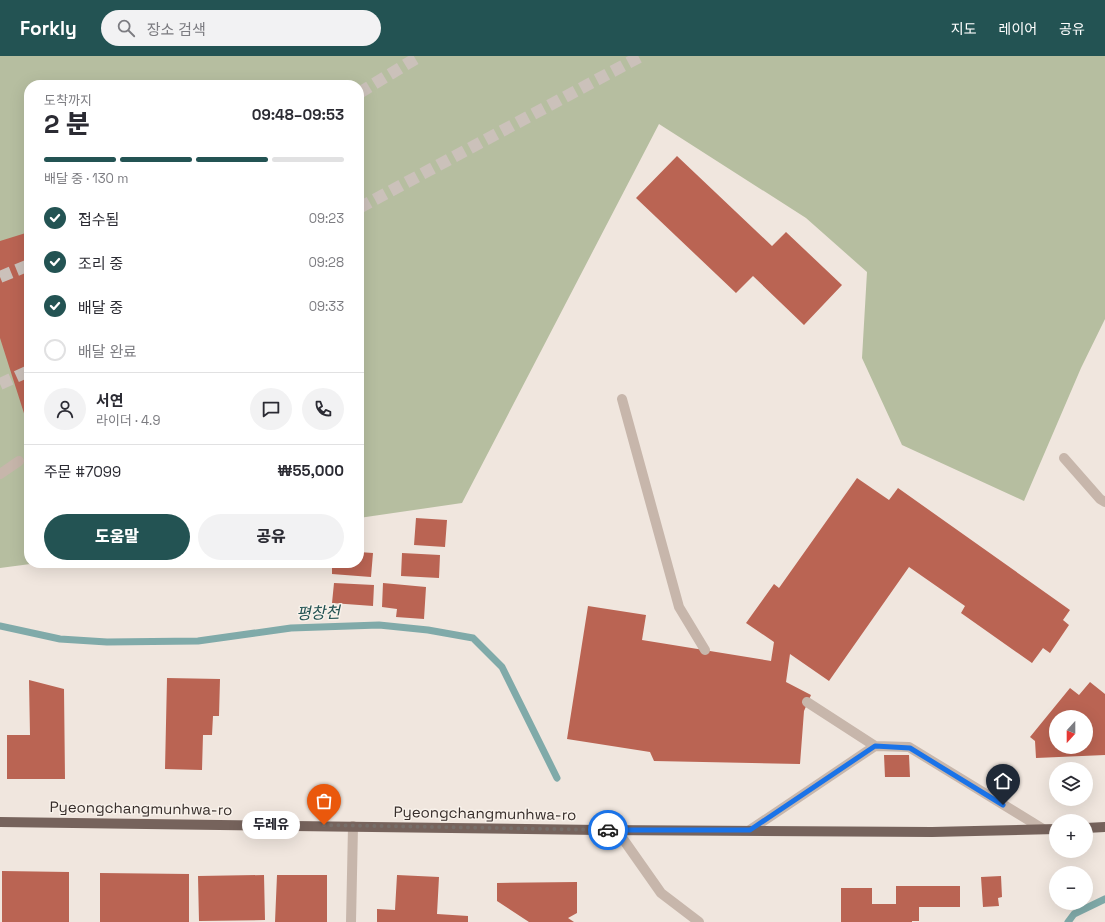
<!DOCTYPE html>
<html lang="ko">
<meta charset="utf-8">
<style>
:root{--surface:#fff;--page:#f2f2f3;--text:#2b2b33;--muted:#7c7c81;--line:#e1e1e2;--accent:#235353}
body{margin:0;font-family:"Space Grotesk","Noto Sans KR",sans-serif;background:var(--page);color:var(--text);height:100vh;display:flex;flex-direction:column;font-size:15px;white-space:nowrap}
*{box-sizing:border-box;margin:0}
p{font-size:13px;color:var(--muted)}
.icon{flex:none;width:22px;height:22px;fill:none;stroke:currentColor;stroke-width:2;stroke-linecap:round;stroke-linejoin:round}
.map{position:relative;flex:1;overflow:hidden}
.drawer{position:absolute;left:24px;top:24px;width:340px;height:488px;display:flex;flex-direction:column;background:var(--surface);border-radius:16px;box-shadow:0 4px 16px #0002}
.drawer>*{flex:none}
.needle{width:26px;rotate:201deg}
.controls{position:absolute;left:1049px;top:654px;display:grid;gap:8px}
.controls a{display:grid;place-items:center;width:44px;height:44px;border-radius:50%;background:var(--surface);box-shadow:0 4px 16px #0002;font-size:20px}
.pin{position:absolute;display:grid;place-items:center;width:34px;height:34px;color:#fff;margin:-41px -17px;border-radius:50% 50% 50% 0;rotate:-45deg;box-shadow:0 0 4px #0007}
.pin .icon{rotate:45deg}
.courier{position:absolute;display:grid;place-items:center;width:40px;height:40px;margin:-20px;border:3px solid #1a73e8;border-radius:50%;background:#fff;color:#222;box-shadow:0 1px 5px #0007}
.bubble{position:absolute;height:28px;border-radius:14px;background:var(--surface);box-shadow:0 4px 16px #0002;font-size:13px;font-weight:800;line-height:28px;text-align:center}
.headline em{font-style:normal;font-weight:800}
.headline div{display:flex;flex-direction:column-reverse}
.headline{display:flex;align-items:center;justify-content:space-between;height:68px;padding:0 20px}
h1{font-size:26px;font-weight:800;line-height:30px}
.bar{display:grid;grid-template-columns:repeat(4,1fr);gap:6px 4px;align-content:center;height:48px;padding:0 20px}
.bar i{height:5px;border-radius:3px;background:var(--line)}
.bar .active{background:var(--accent)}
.bar p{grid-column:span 4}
.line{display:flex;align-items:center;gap:10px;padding:0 20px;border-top:1px solid var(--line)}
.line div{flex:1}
.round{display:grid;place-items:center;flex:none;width:42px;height:42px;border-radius:21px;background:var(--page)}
ol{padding:0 20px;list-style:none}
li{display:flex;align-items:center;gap:12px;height:44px}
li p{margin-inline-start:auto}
li .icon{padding:4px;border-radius:50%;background:var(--accent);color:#fff;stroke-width:4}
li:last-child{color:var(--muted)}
li i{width:22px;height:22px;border:2px solid var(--line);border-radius:50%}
.action{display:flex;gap:8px;margin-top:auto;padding:8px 20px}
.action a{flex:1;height:46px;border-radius:24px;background:var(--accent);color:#fff;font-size:16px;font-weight:800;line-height:46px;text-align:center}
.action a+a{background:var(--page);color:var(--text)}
header{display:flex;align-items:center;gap:24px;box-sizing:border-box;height:56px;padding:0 20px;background:var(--accent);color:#fff}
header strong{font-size:19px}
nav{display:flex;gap:22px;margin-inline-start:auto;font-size:14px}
.search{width:280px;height:36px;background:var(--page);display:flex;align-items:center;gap:10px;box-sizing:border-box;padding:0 14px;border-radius:22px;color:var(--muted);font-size:15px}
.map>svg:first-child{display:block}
.green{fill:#b6bea0}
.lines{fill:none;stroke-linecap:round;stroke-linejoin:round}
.stream{stroke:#80aaa9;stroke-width:7}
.building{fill:#ba6453;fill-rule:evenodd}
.highway-tunnel{stroke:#cbc1ba;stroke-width:12;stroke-dasharray:12 6;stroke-linecap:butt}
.lane{stroke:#c7b6ab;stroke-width:10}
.street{stroke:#c7b6ab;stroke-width:10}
.primary{stroke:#76635c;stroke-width:10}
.done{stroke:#776e69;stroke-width:4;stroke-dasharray:0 7.2}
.route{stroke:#1a73e8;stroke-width:5}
.labels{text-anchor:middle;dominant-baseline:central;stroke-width:3;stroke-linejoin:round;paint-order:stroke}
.street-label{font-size:15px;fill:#362d2a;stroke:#f8f1ea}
.water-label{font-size:16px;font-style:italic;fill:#235353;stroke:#f8f1ea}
</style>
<header>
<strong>Forkly</strong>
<div class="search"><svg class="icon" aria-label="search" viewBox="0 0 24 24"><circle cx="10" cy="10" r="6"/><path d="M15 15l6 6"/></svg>장소 검색</div>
<nav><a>지도</a><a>레이어</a><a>공유</a></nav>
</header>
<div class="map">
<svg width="1105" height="866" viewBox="0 0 1105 866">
<rect width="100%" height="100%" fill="#f0e6de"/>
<path class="green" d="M0,0H1105V263L1081,312L1024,445L902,389L862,302L867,216L806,162L659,68L462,447L359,462V29H29V507H38L0,512Z"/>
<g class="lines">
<path class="stream" d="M0,570L60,583L107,586L198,585L291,572L379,569L428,574L473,582L502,611L557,722
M1068,866L1074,858L1105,843"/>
</g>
<path class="building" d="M677,100L772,190L786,176L842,229L804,269L753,220L736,237L636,142Z
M29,176V373L0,282V185Z
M857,422L889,444L898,432L1070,554L1063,564L1069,569L1050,597L1043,592L1032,607L961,557L965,550L909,511L829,625L790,598L786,626L811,639L804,655L800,708L654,705L650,696L567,683L588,550L646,559L642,584L771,605L774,586L746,567L774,528L779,532Z
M416,462L447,464L445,491L414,489Z
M359,496L373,497L371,521L332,518V507H359Z
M402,497L440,499L439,522L401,520Z
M334,527L374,529L373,550L332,547Z
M383,527L426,531L424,563L396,561L397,553L382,551Z
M167,622L220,623L219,660H213L212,679H203L202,714L165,713Z
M29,624L64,633L65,723H7V679H30Z
M1090,626L1105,638V699L1036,702L1035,685L1030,681L1070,632L1079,639ZM1056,661H1086V691H1056Z
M884,699H909L910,721H885Z
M2,815L69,816V866H2Z
M100,817L189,818V866H100Z
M264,819L265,864L199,865L198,820Z
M277,819H327V866H275Z
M397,819L439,821L437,858L468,860V866H377V853L395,854Z
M1001,820L1002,841L998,842L999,850L983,851L981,821Z
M577,826V857L568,862L574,866H529L497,845V827Z
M896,830H960V851H919V865H912V866H841V832H872V848H896Z"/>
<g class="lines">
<path class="highway-tunnel" d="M359,37L420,0
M359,152L641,0
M0,221L29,209
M0,328L29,315"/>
<path class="lane" d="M622,343L679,551L705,594
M0,418L19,405
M807,646L875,690
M616,773L661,837L699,866
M750,774L875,690L909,691L1043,773
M351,866L353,770"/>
<path class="street" d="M1064,402L1100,443L1105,446"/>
<path class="primary" d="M0,766L599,774L932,776L1056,773
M1086,772L1105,771"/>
</g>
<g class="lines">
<path class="done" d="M324,769L608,774"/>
<path class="route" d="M608,774H750L875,690L910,692L1003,749"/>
</g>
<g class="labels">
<g class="street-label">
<text transform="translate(141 752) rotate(1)">Pyeongchangmunhwa-ro</text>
<text transform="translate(485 757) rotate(1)">Pyeongchangmunhwa-ro</text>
</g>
<g class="water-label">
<text transform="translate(318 557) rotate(-2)">평창천</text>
</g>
</g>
</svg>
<div class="controls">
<a><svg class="needle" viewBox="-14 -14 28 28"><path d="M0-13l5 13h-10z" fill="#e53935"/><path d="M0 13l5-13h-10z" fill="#7c7c81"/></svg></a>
<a><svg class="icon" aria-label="layers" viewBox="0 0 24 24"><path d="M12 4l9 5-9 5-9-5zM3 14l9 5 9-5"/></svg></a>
<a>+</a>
<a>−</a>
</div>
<div class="pin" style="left:324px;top:769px;background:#ea580c"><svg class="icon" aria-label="bag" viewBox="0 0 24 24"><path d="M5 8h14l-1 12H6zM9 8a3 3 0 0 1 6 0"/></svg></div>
<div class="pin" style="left:1003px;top:749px;background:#1f2937"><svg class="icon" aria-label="home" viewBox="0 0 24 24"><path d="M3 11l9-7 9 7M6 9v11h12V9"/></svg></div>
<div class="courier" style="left:608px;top:774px"><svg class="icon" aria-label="car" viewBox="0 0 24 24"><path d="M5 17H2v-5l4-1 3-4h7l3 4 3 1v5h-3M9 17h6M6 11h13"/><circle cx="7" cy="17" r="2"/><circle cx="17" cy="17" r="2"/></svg></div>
<div class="bubble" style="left:242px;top:755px;width:58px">두레유</div>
<section class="drawer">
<div class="headline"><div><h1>2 분</h1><p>도착까지</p></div><em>09:48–09:53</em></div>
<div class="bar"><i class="active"></i><i class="active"></i><i class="active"></i><i></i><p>배달 중 · 130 m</p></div>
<ol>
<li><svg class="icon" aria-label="check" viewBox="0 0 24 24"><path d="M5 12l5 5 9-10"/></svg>접수됨<p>09:23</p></li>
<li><svg class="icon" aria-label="check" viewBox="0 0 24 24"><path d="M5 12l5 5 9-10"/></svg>조리 중<p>09:28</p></li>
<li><svg class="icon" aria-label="check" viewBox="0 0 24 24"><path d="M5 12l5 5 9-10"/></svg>배달 중<p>09:33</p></li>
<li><i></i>배달 완료</li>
</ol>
<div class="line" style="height:72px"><a class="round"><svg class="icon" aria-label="person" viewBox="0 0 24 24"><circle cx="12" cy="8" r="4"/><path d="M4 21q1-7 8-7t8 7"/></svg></a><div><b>서연</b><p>라이더 · 4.9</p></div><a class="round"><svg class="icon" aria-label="chat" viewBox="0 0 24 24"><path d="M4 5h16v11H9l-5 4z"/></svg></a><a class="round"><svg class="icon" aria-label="phone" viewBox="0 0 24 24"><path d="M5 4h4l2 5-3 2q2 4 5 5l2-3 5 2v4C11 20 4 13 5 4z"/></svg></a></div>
<div class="line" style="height:52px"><div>주문 #7099</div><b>₩55,000</b></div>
<div class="action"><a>도움말</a><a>공유</a></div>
</section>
</div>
